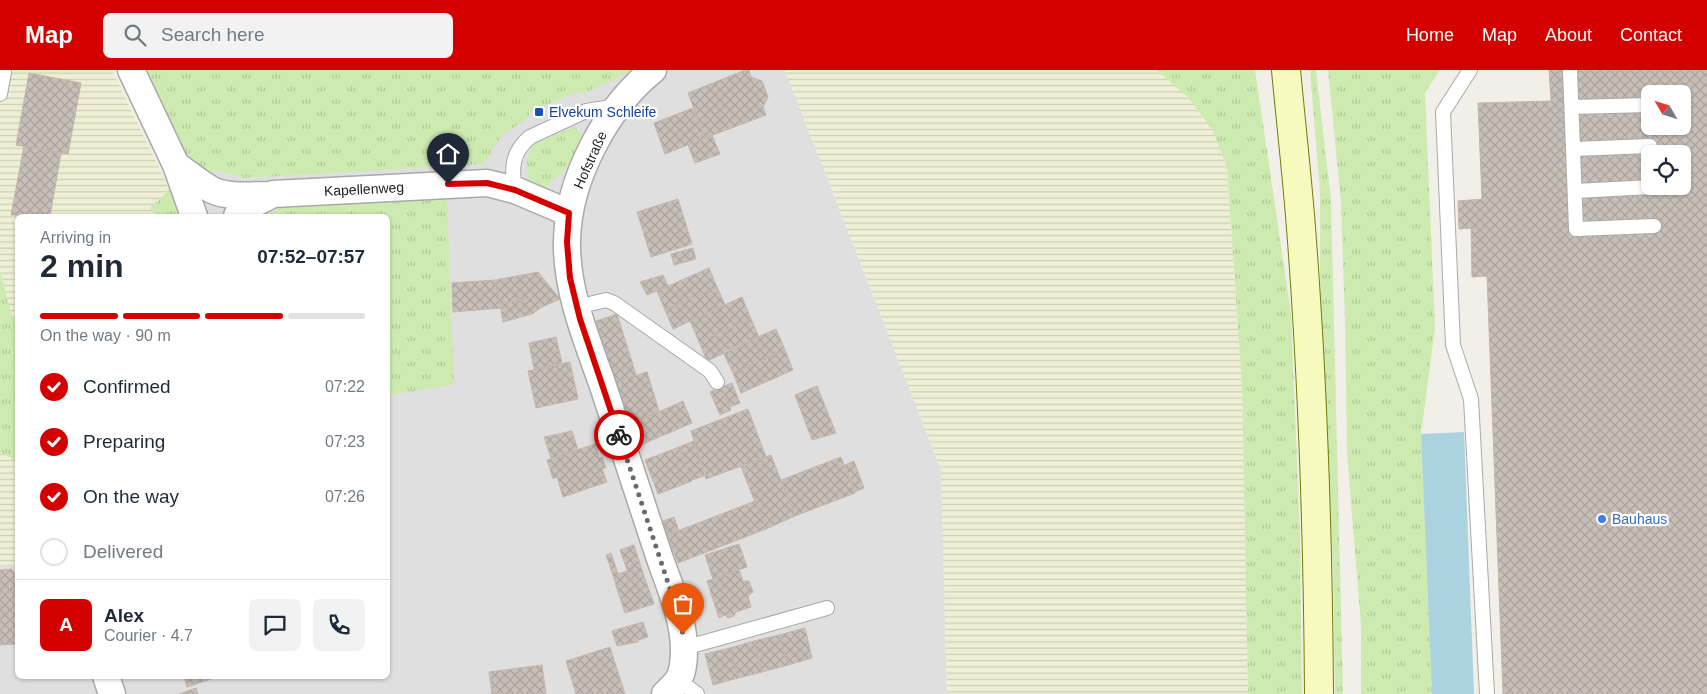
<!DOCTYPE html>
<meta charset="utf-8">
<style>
:root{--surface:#fff;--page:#f2f2f3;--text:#1f2937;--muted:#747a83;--line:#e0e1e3;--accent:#d40000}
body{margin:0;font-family:Helvetica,sans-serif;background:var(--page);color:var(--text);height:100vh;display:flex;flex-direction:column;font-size:19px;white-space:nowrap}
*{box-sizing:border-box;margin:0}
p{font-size:16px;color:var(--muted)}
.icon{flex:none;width:28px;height:28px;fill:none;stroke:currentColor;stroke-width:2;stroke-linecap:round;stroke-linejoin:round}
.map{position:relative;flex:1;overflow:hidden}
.drawer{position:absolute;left:15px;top:144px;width:375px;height:465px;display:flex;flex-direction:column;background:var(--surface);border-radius:8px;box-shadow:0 1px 4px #0004}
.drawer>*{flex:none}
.needle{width:32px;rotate:309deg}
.fabs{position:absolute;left:1641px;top:15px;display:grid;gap:10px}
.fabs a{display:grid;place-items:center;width:50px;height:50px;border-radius:8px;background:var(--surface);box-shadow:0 1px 4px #0004;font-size:25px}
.pin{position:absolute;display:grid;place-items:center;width:42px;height:42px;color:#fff;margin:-51px -21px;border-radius:50% 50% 50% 0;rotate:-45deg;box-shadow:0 0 5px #0007}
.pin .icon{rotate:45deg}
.courier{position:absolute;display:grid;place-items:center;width:50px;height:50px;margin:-25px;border:4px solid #d40000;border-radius:50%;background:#fff;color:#222;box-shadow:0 1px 6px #0007}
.summary em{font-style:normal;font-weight:700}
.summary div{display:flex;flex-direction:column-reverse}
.summary{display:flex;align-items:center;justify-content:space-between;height:85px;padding:0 25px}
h1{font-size:32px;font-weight:700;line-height:38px}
.bar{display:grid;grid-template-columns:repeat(4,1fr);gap:8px 5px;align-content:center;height:60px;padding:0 25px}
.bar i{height:6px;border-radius:4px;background:var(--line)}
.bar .on{background:var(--accent)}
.bar p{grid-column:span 4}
.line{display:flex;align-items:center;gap:12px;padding:0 25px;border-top:1px solid var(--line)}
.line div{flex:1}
.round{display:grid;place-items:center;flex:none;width:52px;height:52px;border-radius:8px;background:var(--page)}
ol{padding:0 25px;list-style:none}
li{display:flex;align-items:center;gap:15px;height:55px}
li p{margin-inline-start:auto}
li .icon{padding:5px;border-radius:50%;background:var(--accent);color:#fff;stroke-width:4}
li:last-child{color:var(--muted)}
li i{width:28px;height:28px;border:2px solid var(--line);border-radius:50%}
header{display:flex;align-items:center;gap:30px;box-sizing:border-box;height:70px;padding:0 25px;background:var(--accent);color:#fff}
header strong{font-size:24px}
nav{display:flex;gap:28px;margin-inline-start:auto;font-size:18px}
.search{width:350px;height:45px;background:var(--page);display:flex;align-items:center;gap:12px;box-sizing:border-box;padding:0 18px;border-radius:8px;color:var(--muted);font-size:19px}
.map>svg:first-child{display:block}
.residential{fill:#e0dfdf}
.farmland{fill:url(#farmland-rules)}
.grass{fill:url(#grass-tufts)}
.water{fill:#aad3df}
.building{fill:url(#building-cross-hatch);stroke:#c4b6ab;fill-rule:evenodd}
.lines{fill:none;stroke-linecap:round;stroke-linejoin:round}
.service-casing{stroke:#a9a9a9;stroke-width:16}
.minor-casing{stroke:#a9a9a9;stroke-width:29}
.secondary-casing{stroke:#707d05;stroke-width:30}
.service{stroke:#fff;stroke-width:14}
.minor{stroke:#fff;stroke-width:26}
.secondary{stroke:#f7fabf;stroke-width:28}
.done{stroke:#6b6a68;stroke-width:5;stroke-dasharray:0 9}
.route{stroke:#d40000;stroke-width:6}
.transit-dot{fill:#1a4fb4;stroke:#fff;stroke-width:2}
.shop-dot{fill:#3f7fe0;stroke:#fff;stroke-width:2}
.labels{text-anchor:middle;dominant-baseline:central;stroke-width:4.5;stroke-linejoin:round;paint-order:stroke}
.transit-label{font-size:14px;fill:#164399;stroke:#fff;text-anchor:start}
.street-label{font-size:14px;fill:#222;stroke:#fff}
.shop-label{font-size:14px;fill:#366cbe;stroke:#fff;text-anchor:start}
</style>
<header>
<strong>Map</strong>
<div class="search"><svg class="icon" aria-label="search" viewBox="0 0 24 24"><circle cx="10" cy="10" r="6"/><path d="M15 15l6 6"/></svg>Search here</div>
<nav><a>Home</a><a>Map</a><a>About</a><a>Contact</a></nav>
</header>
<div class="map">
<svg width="1707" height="624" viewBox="0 0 1707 624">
<defs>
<pattern id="farmland-rules" width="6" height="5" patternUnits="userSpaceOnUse" patternTransform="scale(1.25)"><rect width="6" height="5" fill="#eef0d5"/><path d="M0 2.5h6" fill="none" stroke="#ccceb7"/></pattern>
<pattern id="grass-tufts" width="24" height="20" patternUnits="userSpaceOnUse" patternTransform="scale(1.25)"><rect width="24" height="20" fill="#cdebb0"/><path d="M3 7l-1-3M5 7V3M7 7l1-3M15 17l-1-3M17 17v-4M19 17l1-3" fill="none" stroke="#b0c997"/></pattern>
<pattern id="building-cross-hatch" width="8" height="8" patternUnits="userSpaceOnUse" patternTransform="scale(1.25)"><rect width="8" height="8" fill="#c7bfb8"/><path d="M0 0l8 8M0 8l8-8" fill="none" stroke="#aba49e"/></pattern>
</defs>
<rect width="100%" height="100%" fill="#f2efe9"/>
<path class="residential" d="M531,0H785L941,400L947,624H0V495L17,494L18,606H388V146H182L214,100L244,108L286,105Z"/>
<path class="farmland" d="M0,0H112L182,146H18L17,494L0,495Z
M785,0H1169L1212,59L1227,97L1242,316L1248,624H947L941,400Z"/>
<path class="grass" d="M143,0H634L585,23L576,22L530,42L527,49L502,65L484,94L244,108L214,100L209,107L185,85Z
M1156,0H1255L1291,243L1300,466L1302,624H1248L1242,316L1227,97L1212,59L1187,26Z
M1310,0H1316L1331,130L1343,624H1335L1333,502L1320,214V123Z
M1328,0H1440L1425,23L1435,258L1421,364L1432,624H1361V556L1347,383L1345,251L1341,133Z
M575,57L586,68L574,89L559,106L550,111L546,121C542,120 538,119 535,117C524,107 524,84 535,74C542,68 565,61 575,57Z
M170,119L182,146H155L150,138Z
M447,125L454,314L388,326V146H260L287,135Z
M0,201L12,246L17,251V391L0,382Z"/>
<path class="water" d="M1464,362L1474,624H1432L1421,364Z"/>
<path class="building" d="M745,0H749L751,7L762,11L768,27L763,37L766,45L705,68L688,23Z
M1549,0H1707V624H1503L1487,206L1472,207L1471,158L1459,159L1458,131L1482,129L1478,33L1551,31ZM1650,24H1682V56H1650ZM1650,84H1682V116H1650Z
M29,3L81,13L68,84L16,75Z
M693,38L705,68L665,84L654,53Z
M712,65L720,84L695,93L688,75Z
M24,76L61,83L50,146L11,145Z
M678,129L692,174L651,187L637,142Z
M693,178L696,189L674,195L671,184Z
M709,198L717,217L665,240L657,221Z
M538,202L560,229L542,237L536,227L500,234L495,210Z
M663,205L668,216L647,225L640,212Z
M495,210L501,238L453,242L452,213Z
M717,217L725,235L673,259L665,240Z
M536,227L542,237L532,244L503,252L500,234Z
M742,227L751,249L699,272L690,251Z
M617,244L633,295L612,301L596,251Z
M751,249L759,267L707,291L699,272Z
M776,259L785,280L733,303L723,282Z
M556,267L562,293L534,299L529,273Z
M785,280L793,300L741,323L733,303Z
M570,292L578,329L536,338L528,301Z
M633,295L636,305L615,312L612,301Z
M647,302L659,341L629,355L615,312Z
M732,313L740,333L730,337L721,317Z
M817,316L836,363L812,370L795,325Z
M721,317L731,340L720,345L710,322Z
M683,331L692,353L636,377L629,355Z
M748,339L766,387L706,409L691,361Z
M572,361L578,380L551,388L544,367Z
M694,371L706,405L692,410L679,377Z
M595,374L599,388L602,387L606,398L602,399L607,412L563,427L557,407L553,409L547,390Z
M679,377L692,411L658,424L645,390Z
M771,385L795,446L766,459L741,397Z
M841,387L855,423L795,446L781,410Z
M854,391L864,418L855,422L845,395Z
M755,431L766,459L678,493L667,465Z
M674,447L679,461L667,465L663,451Z
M739,474L747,497L713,509L705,485Z
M634,475L644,506L631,511L620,480Z
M611,483L619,507L614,508L606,485Z
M12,499L18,511V521L0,523V500Z
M739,500L743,511H749L753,522L748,526L751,537L736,542L734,546L728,548L725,545L719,548L707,511Z
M627,501L631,511L616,516L614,508L619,507L618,504Z
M644,506L654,534L625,543L616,516Z
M18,521V574L0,575V523Z
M643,552L648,567L638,570V572L617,576L612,561Z
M805,558L812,588L788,595L779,565Z
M779,565L788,595L762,602L754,571Z
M754,571L762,602L738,608L730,578Z
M610,577L625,624H576L566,591Z
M730,578L738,608L713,615L705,584Z
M542,595L546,624H492L489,602Z
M184,606H217V607L187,617Z
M196,618L198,624H179Z"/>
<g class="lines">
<g class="service-casing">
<path id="service" d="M1470,0L1443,42L1453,275L1471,329L1487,624
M1570,0L1576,159L1654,156
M0,1L4,2L0,24
M1572,37L1649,35
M1573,79L1650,76
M515,120C511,98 512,82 530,67L586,41L618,36
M1575,121L1652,117
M577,237L606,230L614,233L710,301L717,312
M684,578L827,538
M678,610L697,624"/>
</g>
<g class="minor-casing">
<path id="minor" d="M131,0L176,95L194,146
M653,0C606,38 568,109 567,171C566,220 586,268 602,313C621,371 640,428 659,486C669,515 683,546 684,577C684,587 684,601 678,610C675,615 669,620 665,624
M176,95C188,103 199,113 212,120C229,128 251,125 270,125
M237,146L257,132L273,124L487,113L515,120L569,143
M106,606L112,624"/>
</g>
<g class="secondary-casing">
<path id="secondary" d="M1286,0C1291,53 1297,106 1301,158C1313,313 1318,469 1319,624"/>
</g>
<use href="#service" class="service"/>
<use href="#minor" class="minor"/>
<use href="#secondary" class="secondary"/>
</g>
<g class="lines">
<path class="done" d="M619,365L678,543L683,564"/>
<path class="route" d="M448,114L487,113L515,120L569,143L567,172L570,208L580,249L619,365"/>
</g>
<rect class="transit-dot" x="534" y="37" width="10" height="10" rx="2.5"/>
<circle class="shop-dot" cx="1602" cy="449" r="5"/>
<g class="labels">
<g class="transit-label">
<text x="549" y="42">Elvekum Schleife</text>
</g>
<g class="street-label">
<text transform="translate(590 90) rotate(-66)">Hofstraße</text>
<text transform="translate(364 119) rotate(-3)">Kapellenweg</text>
</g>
<g class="shop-label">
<text x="1612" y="449">Bauhaus</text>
</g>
</g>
</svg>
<div class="fabs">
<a><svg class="needle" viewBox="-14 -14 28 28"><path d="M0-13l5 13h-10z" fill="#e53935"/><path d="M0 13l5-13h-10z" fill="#747a83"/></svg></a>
<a><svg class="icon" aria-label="locate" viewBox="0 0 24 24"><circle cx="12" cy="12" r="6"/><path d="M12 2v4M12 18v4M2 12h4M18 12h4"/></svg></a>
</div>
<div class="pin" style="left:683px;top:564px;background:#ea580c"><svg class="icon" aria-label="bag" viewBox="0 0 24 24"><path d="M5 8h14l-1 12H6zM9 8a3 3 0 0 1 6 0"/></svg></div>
<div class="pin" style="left:448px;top:114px;background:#1f2937"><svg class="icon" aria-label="home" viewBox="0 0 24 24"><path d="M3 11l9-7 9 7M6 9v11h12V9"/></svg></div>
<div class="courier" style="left:619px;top:365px"><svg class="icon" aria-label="bike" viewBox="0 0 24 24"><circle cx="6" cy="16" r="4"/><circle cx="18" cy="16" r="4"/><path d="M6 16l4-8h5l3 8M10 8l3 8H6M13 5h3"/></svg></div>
<section class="drawer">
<div class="summary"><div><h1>2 min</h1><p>Arriving in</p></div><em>07:52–07:57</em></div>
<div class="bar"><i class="on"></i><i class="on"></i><i class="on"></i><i></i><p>On the way · 90 m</p></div>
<ol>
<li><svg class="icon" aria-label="check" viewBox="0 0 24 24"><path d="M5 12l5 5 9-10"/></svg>Confirmed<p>07:22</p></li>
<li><svg class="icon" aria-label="check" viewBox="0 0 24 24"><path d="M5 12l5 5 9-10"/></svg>Preparing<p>07:23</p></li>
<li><svg class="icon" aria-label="check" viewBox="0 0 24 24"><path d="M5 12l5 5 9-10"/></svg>On the way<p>07:26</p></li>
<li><i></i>Delivered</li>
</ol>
<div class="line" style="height:90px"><b class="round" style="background:var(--accent);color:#fff">A</b><div><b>Alex</b><p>Courier · 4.7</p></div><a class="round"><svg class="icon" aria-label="chat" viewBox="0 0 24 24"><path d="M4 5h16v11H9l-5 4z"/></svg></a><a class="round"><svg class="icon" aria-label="phone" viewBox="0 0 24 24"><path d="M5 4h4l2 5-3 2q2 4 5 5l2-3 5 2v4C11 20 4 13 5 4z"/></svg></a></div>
</section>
</div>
